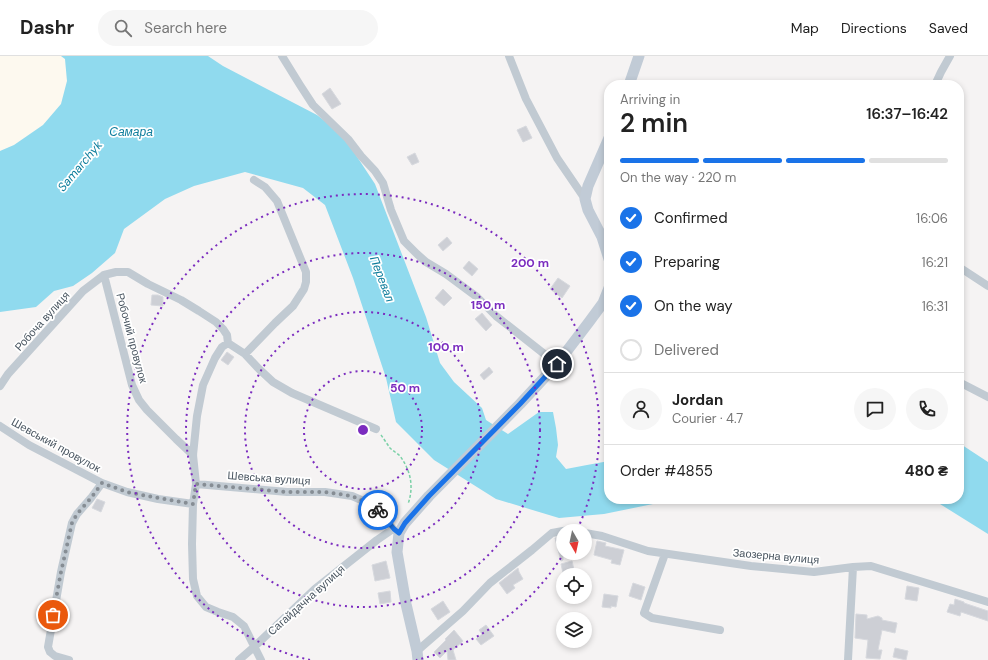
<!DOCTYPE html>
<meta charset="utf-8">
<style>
:root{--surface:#fff;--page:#f6f6f6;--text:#222;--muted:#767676;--line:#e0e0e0;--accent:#1a73e8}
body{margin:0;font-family:"DM Sans",sans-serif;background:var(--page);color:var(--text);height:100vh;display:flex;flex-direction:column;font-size:15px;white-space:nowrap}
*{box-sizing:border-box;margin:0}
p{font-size:13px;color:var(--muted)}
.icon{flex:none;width:22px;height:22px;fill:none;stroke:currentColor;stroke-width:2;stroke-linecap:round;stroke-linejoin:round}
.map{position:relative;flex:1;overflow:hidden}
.side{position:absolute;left:604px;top:24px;width:360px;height:424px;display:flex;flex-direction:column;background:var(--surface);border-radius:16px;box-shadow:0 2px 6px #0003}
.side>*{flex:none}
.needle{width:26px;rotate:171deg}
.buttons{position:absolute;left:556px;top:468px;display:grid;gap:8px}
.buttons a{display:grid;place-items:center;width:36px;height:36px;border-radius:50%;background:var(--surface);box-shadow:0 2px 6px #0003;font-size:20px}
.pin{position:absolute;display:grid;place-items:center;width:34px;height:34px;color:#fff;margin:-17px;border:2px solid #fff;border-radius:50%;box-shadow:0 1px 4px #0007}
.courier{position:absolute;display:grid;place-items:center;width:40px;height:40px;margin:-20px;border:3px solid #1a73e8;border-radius:50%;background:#fff;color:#222;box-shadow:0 1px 5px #0007}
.headline em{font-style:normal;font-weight:600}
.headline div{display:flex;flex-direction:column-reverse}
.headline{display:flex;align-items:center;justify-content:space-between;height:68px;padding:0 16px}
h1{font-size:26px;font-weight:600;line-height:30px}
.bar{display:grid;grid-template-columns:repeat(4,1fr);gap:6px 4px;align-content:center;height:48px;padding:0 16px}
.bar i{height:5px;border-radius:3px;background:var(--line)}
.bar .active{background:var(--accent)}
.bar p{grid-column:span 4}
.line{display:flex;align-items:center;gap:10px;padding:0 16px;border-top:1px solid var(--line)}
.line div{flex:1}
.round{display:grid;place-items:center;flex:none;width:42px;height:42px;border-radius:21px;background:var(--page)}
ol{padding:0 16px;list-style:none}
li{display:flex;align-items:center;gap:12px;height:44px}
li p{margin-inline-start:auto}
li .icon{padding:4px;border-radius:50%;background:var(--accent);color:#fff;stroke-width:4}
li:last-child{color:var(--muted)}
li i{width:22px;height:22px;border:2px solid var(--line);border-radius:50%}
header{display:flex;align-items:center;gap:24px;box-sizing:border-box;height:56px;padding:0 20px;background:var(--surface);border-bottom:1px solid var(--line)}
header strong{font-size:19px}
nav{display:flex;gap:22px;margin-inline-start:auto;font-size:14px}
.search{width:280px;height:36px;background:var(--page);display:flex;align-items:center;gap:10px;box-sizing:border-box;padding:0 14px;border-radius:22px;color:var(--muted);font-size:15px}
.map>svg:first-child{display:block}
.commercial{fill:#fdf9ef}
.water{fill:#90daee}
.building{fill:#cdcfd5;stroke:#d7d9de}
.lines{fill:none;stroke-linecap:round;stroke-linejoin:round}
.path{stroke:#7ad0a6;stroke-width:1.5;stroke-dasharray:3 2;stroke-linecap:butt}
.street{stroke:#c1cad2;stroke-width:8}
.secondary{stroke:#c1cbd6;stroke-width:11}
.done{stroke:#868d94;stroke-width:4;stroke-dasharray:0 7.2}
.route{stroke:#1a73e8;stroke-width:5}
.ring{fill:none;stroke:#7b2cbf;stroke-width:2;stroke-dasharray:2 4}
.labels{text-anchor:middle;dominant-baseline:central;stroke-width:3.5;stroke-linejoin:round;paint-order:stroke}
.street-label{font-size:11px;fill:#4a5661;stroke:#fff}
.water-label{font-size:12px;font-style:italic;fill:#0c7c9b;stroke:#fff}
.centre{fill:#7b2cbf;stroke:#fff;stroke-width:2}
.ring-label{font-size:12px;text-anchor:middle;font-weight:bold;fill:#7b2cbf;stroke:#fff;stroke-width:3.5;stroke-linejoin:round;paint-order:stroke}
</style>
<header>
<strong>Dashr</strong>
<div class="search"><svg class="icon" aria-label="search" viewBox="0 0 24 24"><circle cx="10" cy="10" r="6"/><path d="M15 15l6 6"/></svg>Search here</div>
<nav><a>Map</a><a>Directions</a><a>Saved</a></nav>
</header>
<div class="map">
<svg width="988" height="604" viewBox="0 0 988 604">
<rect width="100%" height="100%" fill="#f5f3f3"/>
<path class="commercial" d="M0,0H61L65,3L67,25L61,48L43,69L14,89L0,95Z"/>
<path class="water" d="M61,0H208L223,10L317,59L342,78L375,128L426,261L440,307L454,326L482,352L486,364L508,378L539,356H553L556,372L558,389L556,401L566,413L587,409L609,405V443H659L653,448L604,458L559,462L496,443L434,404L396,366L386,322L353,222L325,149L303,132L245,116L194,130L165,143L124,173L115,197L92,217L73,230L54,235L36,251L0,256V95L14,89L43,69L61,48L67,25L65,3Z
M959,387L988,406V478L932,443H959Z"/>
<path class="building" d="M330,32L341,48L332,53L322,38Z
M526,70L532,82L523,86L517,74Z
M415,97L419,106L412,109L407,101Z
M447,181L452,187L443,195L438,189Z
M469,205L478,213L472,220L463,212Z
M558,222L570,230L562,242L550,233Z
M443,233L452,242L444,250L435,242Z
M152,239H158L163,241V250L151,249Z
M482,257L492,269L486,275L475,263Z
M227,296L234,301L228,309L221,304Z
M489,311L493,316L484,324L480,319Z
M97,443L105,446L101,456L92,452Z
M563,481V504L561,505L555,482Z
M597,485L606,487L605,490L624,494L620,509L611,507L612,504L594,499Z
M386,505L390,522L375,525L372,509Z
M572,505L574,514L563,517L561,508Z
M518,512L519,516L523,523L513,529L515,532L507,538L499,527Z
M633,527L645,531L641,544L629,540Z
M907,530L919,532L917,545L905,543Z
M390,535L391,546L380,548L378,537Z
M604,538L618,540L616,551L611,550V552L602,551Z
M955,543L964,546V547L988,555V565L961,556L960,560L947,556L950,548L954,549Z
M443,545L450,556L438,564L431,553Z
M856,558L867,559V563L878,560L882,562V564L897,567L895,577L882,574L878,594H882L880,603L866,602L868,584L855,582Z
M486,569L494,580L481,589L476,583L482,578L479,574Z
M454,574L463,585L453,594L456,604H448L447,595L440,602L434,596L446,584L445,583Z
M895,592L908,595L906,604L893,601Z"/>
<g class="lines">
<path class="path" d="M381,379C384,383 387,388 390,392C393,395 397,397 400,400C411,415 414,431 408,448"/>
<path class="street" d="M282,0L300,29L313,49L348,83L361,100L375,115L383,127L391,154L404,185L417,198L426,206L446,218L477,241L496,260L557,308
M509,0L526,43L557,102L585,143
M935,29L941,16L950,0
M959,211L988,230
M104,219L132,329L139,344L147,354L176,383L193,399
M228,287L222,291L215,302L203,329L197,360L193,399L196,428L193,448L192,488L193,523L197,540L206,551L218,556L233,561L244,570L261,604
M228,287L245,298L259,313L273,326L292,337L376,373
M245,298L275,267L293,250L304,233L306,226V216L277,145L265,131L254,124
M959,326L988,341
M0,330L8,318L83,235L104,219L116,216H128L148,228L181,244L199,255L216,266L223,273L227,279L228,287
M0,370L29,389L102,427L127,436L158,443L193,448
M196,428L287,436H325L352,440L375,450L393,473L399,477
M563,475L570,474L577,475
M585,477L602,480L648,495L751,510L814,516L853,511L871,510L988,546
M665,498L644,557L652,562L720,574
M417,595L463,555L490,527L532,494L552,477L563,475
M69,604L55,600L50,596L48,591L61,516L72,467L77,458L91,442L102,427
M239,604L254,591L315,533L377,484L393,473
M848,604L853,511"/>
<path class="secondary" d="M629,29L639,0
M609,82L588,130L585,143L588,154L602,181L609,203
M418,604L417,595L406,548L397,496L399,477L405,467L429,440L520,348L557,308L589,266L603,247L609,232"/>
</g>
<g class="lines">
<path class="done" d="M53,559L61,516L72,467L77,458L91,442L102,427L127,436L158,442L193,448L196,428L287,436H325L352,440L374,450L378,454"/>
<path class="route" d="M378,454L394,473L399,477L405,467L429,440L520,348L557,308"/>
</g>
<g class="ring">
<circle cx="363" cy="374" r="59"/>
<circle cx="363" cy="374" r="118"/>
<circle cx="363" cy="374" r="177"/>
<path d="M564 497A236 236 0 0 1 416 604M310 604A236 236 0 1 1 577 474"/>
</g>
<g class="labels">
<g class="street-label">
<text transform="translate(42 265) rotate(-48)">Робоча вулиця</text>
<text transform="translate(132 282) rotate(75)">Робочий провулок</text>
<text transform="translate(56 389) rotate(29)">Шевський провулок</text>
<text transform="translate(269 422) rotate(4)">Шевська вулиця</text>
<text transform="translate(776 500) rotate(5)">Заозерна вулиця</text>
<text transform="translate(306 544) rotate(-42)">Сагайдачна вулиця</text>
</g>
<g class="water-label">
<text x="131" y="76">Самара</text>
<text transform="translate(80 110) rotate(-50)">Samarchyk</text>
<text transform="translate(382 223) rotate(69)">Перевал</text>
</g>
</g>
<circle cx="363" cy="374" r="6" class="centre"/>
<g class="ring-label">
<text x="530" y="211">200 m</text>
<text x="488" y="253">150 m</text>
<text x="446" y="295">100 m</text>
<text x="405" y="336">50 m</text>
</g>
</svg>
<div class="buttons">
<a><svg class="needle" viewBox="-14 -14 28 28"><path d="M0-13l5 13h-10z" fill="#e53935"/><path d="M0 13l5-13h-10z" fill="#767676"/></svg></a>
<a><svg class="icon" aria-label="locate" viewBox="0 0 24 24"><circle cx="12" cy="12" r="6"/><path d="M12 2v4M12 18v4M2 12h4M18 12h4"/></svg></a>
<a><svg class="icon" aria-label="layers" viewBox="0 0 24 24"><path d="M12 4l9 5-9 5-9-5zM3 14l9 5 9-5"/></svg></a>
</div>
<div class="pin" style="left:53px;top:559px;background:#ea580c"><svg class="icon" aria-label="bag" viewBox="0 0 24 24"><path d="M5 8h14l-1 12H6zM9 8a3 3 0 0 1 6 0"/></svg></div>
<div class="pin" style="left:557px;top:308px;background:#1f2937"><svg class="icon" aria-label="home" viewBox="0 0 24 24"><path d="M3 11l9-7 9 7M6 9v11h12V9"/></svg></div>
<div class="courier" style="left:378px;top:454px"><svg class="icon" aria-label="bike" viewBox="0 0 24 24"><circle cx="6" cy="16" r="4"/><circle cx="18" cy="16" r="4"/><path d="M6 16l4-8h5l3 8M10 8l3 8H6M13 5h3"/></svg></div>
<section class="side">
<div class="headline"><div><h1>2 min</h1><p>Arriving in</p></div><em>16:37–16:42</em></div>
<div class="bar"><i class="active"></i><i class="active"></i><i class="active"></i><i></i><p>On the way · 220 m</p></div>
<ol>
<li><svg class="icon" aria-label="check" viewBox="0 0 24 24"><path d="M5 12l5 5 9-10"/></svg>Confirmed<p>16:06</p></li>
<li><svg class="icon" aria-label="check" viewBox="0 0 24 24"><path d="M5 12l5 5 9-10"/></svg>Preparing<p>16:21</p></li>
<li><svg class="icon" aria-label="check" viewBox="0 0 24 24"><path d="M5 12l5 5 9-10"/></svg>On the way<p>16:31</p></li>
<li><i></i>Delivered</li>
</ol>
<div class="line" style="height:72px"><a class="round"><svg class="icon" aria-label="person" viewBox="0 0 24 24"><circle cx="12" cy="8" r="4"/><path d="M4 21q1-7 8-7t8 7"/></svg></a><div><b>Jordan</b><p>Courier · 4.7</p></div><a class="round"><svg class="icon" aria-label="chat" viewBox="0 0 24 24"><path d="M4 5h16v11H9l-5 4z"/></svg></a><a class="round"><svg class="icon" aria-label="phone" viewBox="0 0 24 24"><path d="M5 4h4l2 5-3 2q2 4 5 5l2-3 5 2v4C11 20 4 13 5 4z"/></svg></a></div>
<div class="line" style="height:52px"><div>Order #4855</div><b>480 ₴</b></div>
</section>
</div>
